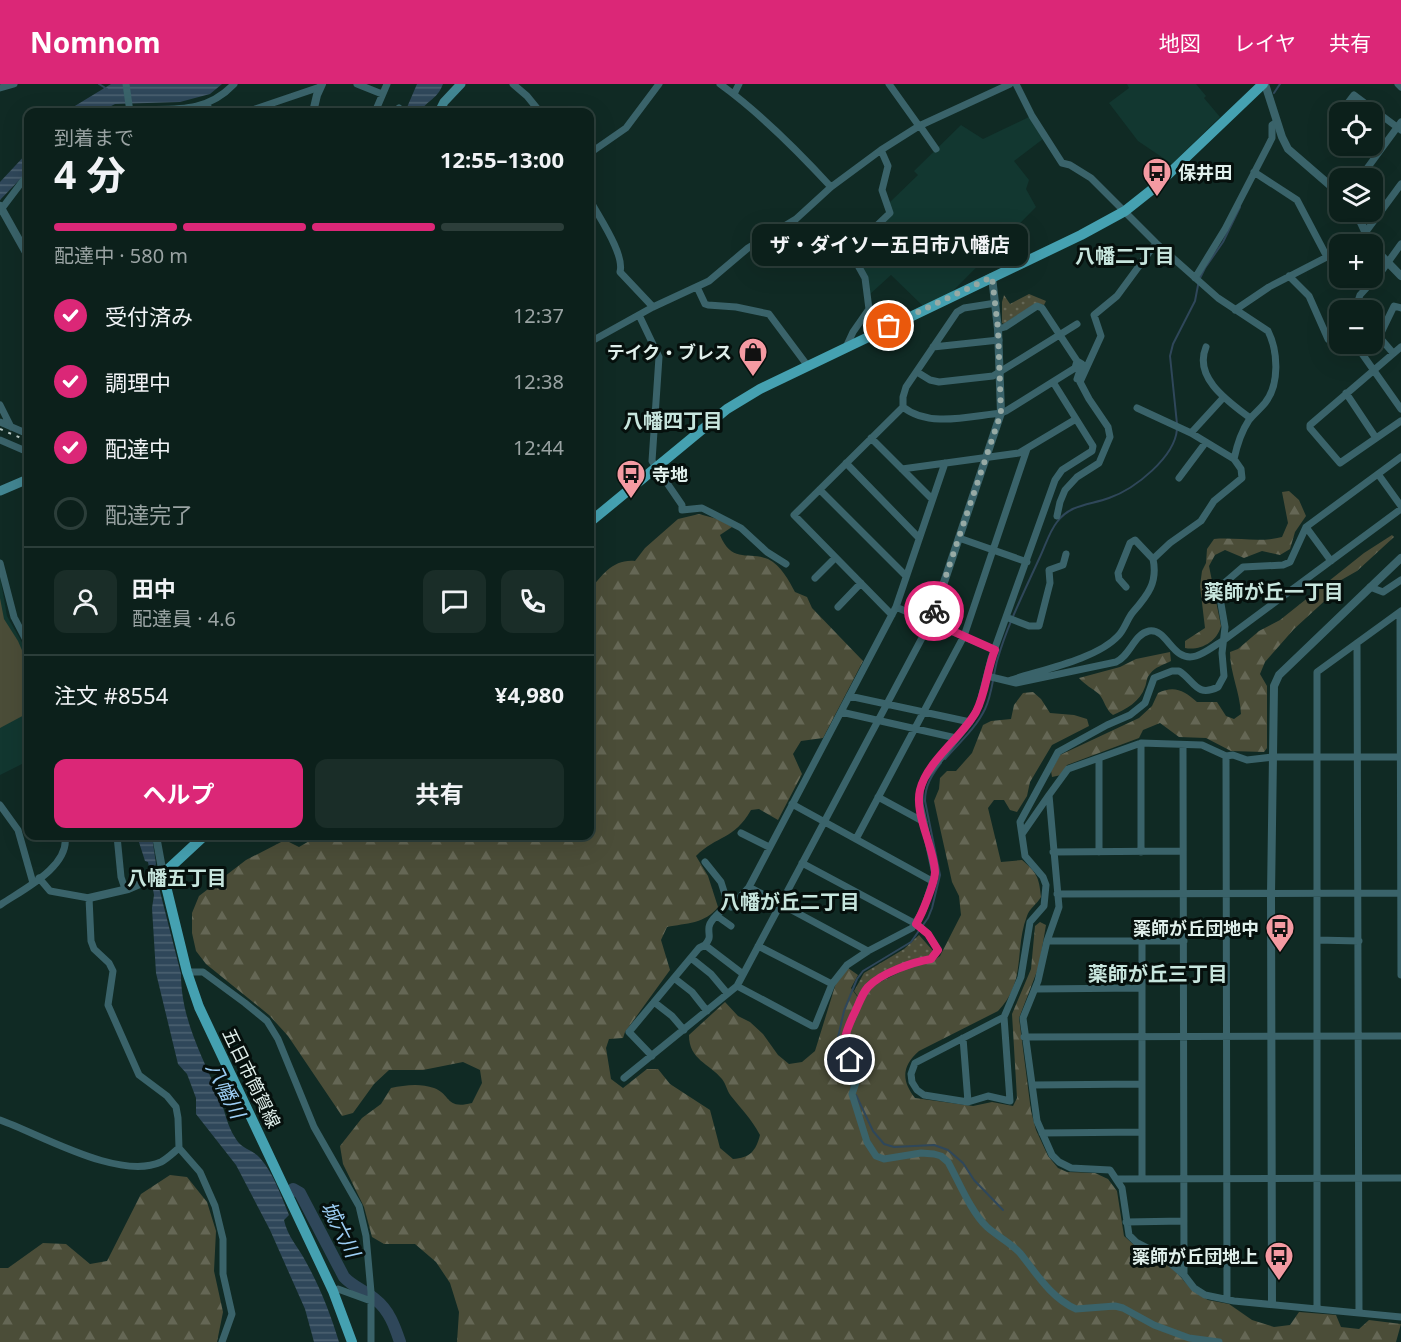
<!DOCTYPE html>
<html lang="ja">
<meta charset="utf-8">
<style>
:root{--surface:#0c201b;--page:#1a2d28;--text:#f1f3f6;--muted:#9aa3a3;--line:#2c3e3a;--accent:#db2777}
body{margin:0;font-family:"Noto Sans","Noto Sans JP",sans-serif;background:var(--page);color:var(--text);height:100vh;display:flex;flex-direction:column;font-size:22px;white-space:nowrap}
*{box-sizing:border-box;margin:0}
p{font-size:20px;color:var(--muted)}
.icon{flex:none;width:33px;height:33px;fill:none;stroke:currentColor;stroke-width:2;stroke-linecap:round;stroke-linejoin:round}
.map{position:relative;flex:1;overflow:hidden}
.panel{position:absolute;left:24px;top:24px;width:570px;height:732px;display:flex;flex-direction:column;background:var(--surface);border-radius:12px;box-shadow:0 6px 24px #0002,0 0 0 2px var(--line)}
.panel>*{flex:none}
.controls{position:absolute;left:1329px;top:18px;display:grid;gap:12px}
.controls a{display:grid;place-items:center;width:54px;height:54px;border-radius:12px;background:var(--surface);box-shadow:0 6px 24px #0002,0 0 0 2px var(--line);font-size:30px}
.pin{position:absolute;display:grid;place-items:center;width:51px;height:51px;color:#fff;margin:-26px;border:3px solid #fff;border-radius:50%;box-shadow:0 2px 6px #0007}
.courier{position:absolute;display:grid;place-items:center;width:60px;height:60px;margin:-30px;border:4px solid #db2777;border-radius:50%;background:#fff;color:#222;box-shadow:0 2px 8px #0007}
.bubble{position:absolute;height:42px;border-radius:12px;background:var(--surface);box-shadow:0 6px 24px #0002,0 0 0 2px var(--line);font-size:20px;font-weight:700;line-height:42px;text-align:center}
.overview em{font-style:normal;font-weight:700}
.overview div{display:flex;flex-direction:column-reverse}
.overview{display:flex;align-items:center;justify-content:space-between;height:102px;padding:0 30px}
h1{font-size:39px;font-weight:700;line-height:45px}
.bar{display:grid;grid-template-columns:repeat(4,1fr);gap:9px 6px;align-content:center;height:72px;padding:0 30px}
.bar i{height:8px;border-radius:4px;background:var(--line)}
.bar .on{background:var(--accent)}
.bar p{grid-column:span 4}
.line{display:flex;align-items:center;gap:15px;padding:0 30px;border-top:2px solid var(--line)}
.line div{flex:1}
.round{display:grid;place-items:center;flex:none;width:63px;height:63px;border-radius:12px;background:var(--page)}
ol{padding:0 30px;list-style:none}
li{display:flex;align-items:center;gap:18px;height:66px}
li p{margin-inline-start:auto}
li .icon{padding:6px;border-radius:50%;background:var(--accent);color:#fff;stroke-width:4}
li:last-child{color:var(--muted)}
li i{width:33px;height:33px;border:3px solid var(--line);border-radius:50%}
.button{display:flex;gap:12px;margin-top:auto;padding:12px 30px}
.button a{flex:1;height:69px;border-radius:12px;background:var(--accent);color:#fff;font-size:24px;font-weight:700;line-height:69px;text-align:center}
.button a+a{background:var(--page);color:var(--text)}
header{display:flex;align-items:center;gap:36px;box-sizing:border-box;height:84px;padding:0 30px;background:var(--accent);color:#fff}
header strong{font-size:28px}
nav{display:flex;gap:33px;margin-inline-start:auto;font-size:21px}
.map>svg:first-child{display:block}
.built{fill:#123730}
.grass{fill:#4b4d38}
.forest{fill:url(#forest-firs)}
.park{fill:url(#park-dots)}
.water{fill:url(#water-rules)}
.lines{fill:none;stroke-linecap:round;stroke-linejoin:round}
.stream{stroke:#2f475a;stroke-width:2}
.river{stroke:#2f475a;stroke-width:12}
.minor{stroke:#3a636a;stroke-width:7}
.tertiary{stroke:#3a636a;stroke-width:8}
.secondary{stroke:#428692;stroke-width:9}
.primary{stroke:#45a1b1;stroke-width:10}
.rail{stroke:#bacbc7;stroke-width:2;stroke-dasharray:3 6;stroke-linecap:butt}
.done{stroke:#97aaa5;stroke-width:6;stroke-dasharray:0 10.8}
.route{stroke:#db2777;stroke-width:8}
.labels{text-anchor:middle;dominant-baseline:central;stroke-width:6;stroke-linejoin:round;paint-order:stroke}
.poi-label{font-size:18px;font-weight:bold;fill:#e0efeb;stroke:#06100d;text-anchor:end}
.street-label{font-size:18px;fill:#e0efeb;stroke:#06100d}
.neighbourhood-label{font-size:20px;font-weight:bold;fill:#c7e5dd;stroke:#06100d}
.water-label{font-size:20px;font-style:italic;fill:#9dcef5;stroke:#06100d}
</style>
<header>
<strong>Nomnom</strong>
<nav><a>地図</a><a>レイヤ</a><a>共有</a></nav>
</header>
<div class="map">
<svg width="1401" height="1258" viewBox="0 0 1401 1258">
<defs>
<pattern id="forest-firs" width="22" height="20" patternUnits="userSpaceOnUse" patternTransform="scale(1.5)"><rect width="22" height="20" fill="#4b4d38"/><path d="M5 1l3.5 6h-7zM16 11l3.5 6h-7z" fill="#656755"/></pattern>
<pattern id="park-dots" width="8" height="8" patternUnits="userSpaceOnUse" patternTransform="scale(1.5)"><rect width="8" height="8" fill="#4b4d38"/><path d="M2 2h.1M6 6h.1" fill="none" stroke="#656755" stroke-width="1.8" stroke-linecap="round"/></pattern>
<pattern id="water-rules" width="6" height="5" patternUnits="userSpaceOnUse" patternTransform="scale(1.5)"><rect width="6" height="5" fill="#2f475a"/><path d="M0 2.5h6" fill="none" stroke="#4d6272"/></pattern>
</defs>
<rect width="100%" height="100%" fill="#102a24"/>
<path class="built" d="M1127,0H1196L1206,12L1204,14L1220,33L1172,80L1138,57L1109,19L1129,4Z
M1029,33L1043,55L1014,77L1029,96L1026,105L1036,123L951,209L923,222L891,191L869,211L852,167L893,129L889,119L918,91L914,87L961,41L983,55Z
M0,492L7,532L28,569V634L25,636L28,644V677L0,691Z"/>
<path class="grass" d="M0,514L4,535L18,557L28,580V629L0,644Z"/>
<path class="forest" d="M1289,407L1299,416L1306,432L1295,448L1290,465L1280,471L1262,467L1244,474L1225,466L1215,471L1209,482L1221,542C1217,558 1200,567 1185,564V557L1205,544L1200,502L1202,487L1206,479L1207,465L1214,455C1237,453 1259,459 1282,453L1288,439L1282,408Z
M699,430L721,436L732,443L720,451C732,480 748,467 768,475C781,481 789,497 795,508L807,513L812,524L863,577L823,654L801,657L793,670L802,690L778,736L759,725L751,726C734,756 717,751 696,772L708,792L718,823C705,840 686,839 667,843L661,856L670,886L625,948L623,954L609,955L606,964L611,995L623,1004L647,985H658L670,1000L710,1026L720,1064L733,1075C750,1074 756,1067 760,1051C750,1033 743,1027 731,1012C727,1007 726,1000 722,995C709,979 689,976 689,951L725,918L738,932L750,938L763,950L778,971L789,980L802,978L815,967L836,899L848,884L858,891L851,904L862,919L867,908L878,899L906,885L933,877L940,872L961,831L959,812L952,798L934,717L939,705L940,694L947,687H956L972,669L983,641L991,637L1011,635L1014,621L1023,609L1033,608L1041,615L1050,629L1074,631L1087,635L1089,642L1052,661L1030,698L1027,712L1017,728L1010,726L1004,716H994L988,724L1001,778L1022,776C1037,789 1039,793 1041,813C1037,820 1029,825 1027,832C1014,865 1027,897 998,927L919,967C902,982 901,996 915,1014L973,1022L992,1018L1013,1022L1017,1014L1012,930L1031,885L1035,842L1040,838L1046,841L1039,882L1019,934L1031,1027L1036,1046L1048,1072L1058,1084L1067,1088L1095,1089L1108,1095L1117,1107L1124,1152L1133,1160L1160,1175L1176,1188L1193,1207L1208,1216L1229,1220L1252,1236L1274,1243L1290,1241L1299,1228L1336,1231L1341,1243L1359,1245L1369,1236L1401,1240L1396,1258H457L459,1228L450,1199L436,1178L415,1160H384L372,1153L364,1123L343,1080L340,1062L362,1034L381,1020L391,1004C405,1001 420,999 434,1004C451,1010 445,1026 472,1019L482,999L480,986L463,978L423,986H389L374,1000L353,1029L342,1032L288,952L269,931L206,880L196,867L192,849V829L199,812L246,776L285,756L299,763L318,752H590V506C602,491 613,475 635,477L645,464L678,435Z
M1392,451L1394,453L1357,487L1336,499L1330,512L1294,545L1265,578L1260,590L1267,602V664L1264,668L1231,667L1206,654L1179,653L1160,639L1143,646L1139,654L1067,681L1061,691L1052,693L1051,687L1060,671L1139,634L1152,622L1158,609C1175,601 1184,607 1197,618H1217L1226,632L1234,635L1241,630C1240,608 1230,589 1230,568L1238,565L1259,547L1280,536L1364,469Z
M1170,568L1171,577C1163,581 1155,583 1150,590C1146,594 1147,598 1145,603C1140,618 1126,625 1113,631C1105,625 1105,617 1099,610C1092,604 1085,601 1079,594L1120,583L1136,575Z
M170,1091L187,1093L207,1118L216,1147L214,1187L223,1228L217,1258H0V1184H8L43,1159L66,1160L90,1180L107,1177L141,1110Z"/>
<path class="park" d="M1029,210L1046,217L1044,221L1036,219L1004,240L1002,239V218L1004,211L1010,220Z
M919,851L934,868L931,872L885,890L859,914L854,907L864,889L904,865Z"/>
<path class="water" d="M111,0H222L210,10L180,18L115,20L100,28H65Z
M417,0H443C437,16 428,15 420,28H405Z
M28,68V87L0,116V98Z
M137,752H152L156,780L154,784L181,890C181,935 202,972 219,1012C226,1029 226,1041 238,1058C244,1065 254,1067 260,1074C274,1090 281,1112 289,1131L284,1136C287,1152 299,1164 306,1178C320,1203 331,1231 339,1258H314L305,1225L270,1146L236,1081L196,1030V1014L187,990L178,980L156,889L152,824L154,811L148,778L145,777Z"/>
<g class="lines">
<path class="stream" d="M99,0L107,5
M1274,9L1280,0
M1177,340L1170,272L1173,260L1195,217L1199,196L1205,184L1223,158L1240,123
M945,675C959,659 976,644 985,625C992,611 993,592 997,577C1007,542 1024,508 1039,475C1045,463 1049,448 1057,438C1070,420 1090,421 1109,414C1135,405 1175,373 1177,345
M852,1003L834,971L844,927L857,895L863,887L911,858L928,834L932,824L940,791L925,717C925,701 932,691 941,679
M856,1011L873,1047L884,1060L894,1063L934,1061L948,1066L963,1079L974,1096L1003,1126"/>
<path class="river" d="M293,1105L300,1109L344,1193C353,1203 366,1207 376,1216C389,1226 395,1243 400,1258"/>
<path class="minor" d="M126,0L130,28
M357,0L382,10
M513,0L527,12L540,28
M720,0C760,29 797,66 831,103
M889,0L919,42
M1016,0L1032,32L1062,79L1070,81L1091,94L1156,159L1218,214L1268,247C1278,267 1280,300 1265,319C1260,325 1254,330 1249,336C1241,348 1237,361 1234,375
M1398,0L1401,3
M0,4L14,0
M734,10L739,0
M209,24L210,28
M116,28C159,20 199,37 234,0
M256,28L255,25L320,3
M375,28L387,0
M394,28L399,24
M1341,28L1354,11L1401,46
M1340,30L1332,40L1340,45
M920,42L936,65
M1361,62L1376,72
M590,69L626,44L659,0
M1360,94L1401,38
M590,116C598,132 625,170 620,188L653,223
M0,127L28,90
M1365,149L1401,100
M1289,192L1309,212L1328,255L1336,262L1358,264
M1195,194L1225,145L1268,62L1272,54V41L1277,38
M697,203L705,220L708,221L736,223L769,230L807,281
M996,219L964,224L957,228L906,303L903,313V323C929,344 970,332 1001,329L1006,327L1075,284L1077,277L1042,224L1037,222L1005,243L998,245
M1235,226L1269,203L1327,173L1297,116L1254,88
M1355,226L1360,211L1381,188L1401,160
M639,231L659,273L652,377L656,383L682,421V426L702,424L741,444L767,468L786,480
M590,258L653,223L709,197L748,164L796,135L831,103L881,66L919,42L1010,0
M847,261L853,248L869,225L865,194L850,167L890,129L882,106L888,82L881,66
M1357,261L1358,264L1401,325
M933,263L999,256
M1206,263C1193,294 1229,318 1250,334
M1401,263L1310,341V344L1340,379L1401,337
M1393,269L1381,255L1380,251L1394,222L1401,224
M917,288L930,296L939,298L993,292L1077,240
M1077,295L1082,280L1077,277
M1346,309L1376,354
M0,321L11,343
M1137,324L1191,349L1234,375L1241,385L1242,394L1214,417L1201,437L1170,459L1153,475
M0,338L28,350
M1191,349L1223,314
M871,354L932,415
M0,356L28,368
M846,379L919,454
M902,385L1019,369L1076,335
M1378,390L1401,422
M1179,394L1206,358
M820,406L906,492
M1057,432L1060,418L1065,406L1077,393L1099,379L1110,353L1108,343L1089,315L1080,298L1101,252L1094,231L1117,212L1156,159
M1306,443L1331,477
M959,454L1027,478
M0,479L14,533L28,560
M815,494L835,474
M1370,503L1383,508L1401,496
M838,523L861,499
M896,523L995,566
M1400,528L1401,891
M892,531L794,431L903,323
M1006,533L1029,542H1039L1050,499L1049,486L1063,481L1066,470
M1357,559L1359,1229
M987,592L1016,599L1116,578C1130,572 1134,550 1149,547C1168,544 1172,579 1196,572C1206,569 1215,561 1224,556L1401,425
M1011,596C1041,586 1097,575 1118,552C1125,545 1127,535 1133,528C1148,511 1158,498 1153,475L1135,456L1130,459L1118,489L1119,495L1126,503
M849,612L970,638
M841,628L956,654
M1141,659V768
M1183,661L1184,1191
M1226,672L1227,1215
M1401,673H1273L1247,676L1233,671L1226,672L1202,661L1141,659L1068,685L1049,711L1059,823L1047,857L1038,897L1023,934L1037,1037L1052,1071L1059,1078L1071,1084L1110,1086L1122,1104L1129,1151L1136,1158L1161,1171L1184,1191L1194,1204L1205,1211L1234,1217L1401,1233
M1099,674V768
M878,713L924,738
M792,720L932,797
M0,721L18,746L33,799
M741,749L769,763
M1022,750L1049,711
M117,752L121,793L125,805
M856,755L964,552L1027,365
M1053,768L1183,767
M705,778L721,798L728,820
M802,779L916,840L928,850L938,866L931,875C913,878 880,890 867,904C860,912 857,924 853,933C848,943 843,954 845,965L858,993L852,1010L867,1058L876,1072L884,1075L921,1069L934,1070L941,1072L948,1078C959,1098 971,1128 987,1143C997,1152 1011,1159 1020,1169C1036,1189 1051,1214 1076,1225L1115,1222L1123,1224L1154,1241L1189,1254L1219,1258
M39,794L50,807L89,814L91,857L94,865L109,879L113,887L108,921L139,991L167,1012L176,1023L178,1034L179,1064L200,1088L215,1122L223,1155V1190L232,1230L222,1258
M749,803L868,867
M1057,810L1401,809
M0,821C22,806 70,783 65,752
M717,832L731,842
M1317,856L1359,857
M1047,857H1184
M1142,857V1095
M705,861C712,852 708,853 709,843C710,835 723,826 728,820L731,823L749,803L896,523L945,379
M758,862L832,900
M691,874L711,890L727,909
M187,888H203L245,919L267,937L278,955L314,1043L359,1122L366,1152L371,1208V1258
M674,894L692,908L707,927
M737,902L812,942H815L832,900L847,881L868,867L912,844L923,827L935,790L920,720V707L924,695L970,638L979,622L991,575L1055,396L1062,386L1092,367L1093,362L1053,298
M1036,905L1141,904
M654,918L672,932L684,946
M1004,933L1010,1017L988,1012L968,1018L924,1011L917,1006L912,998L911,990L915,979L1004,933L1021,893L1030,838L1044,822L1046,801L1043,793L1025,772L1020,738L1058,668L1107,641L1130,631L1145,619L1154,594L1172,587H1179C1194,596 1196,614 1218,603L1224,592L1222,569L1225,543L1219,508L1221,502L1243,483L1283,481L1290,478L1306,443L1401,373
M1024,953L1401,952
M963,954L968,1018
M652,972L629,948L699,864L705,861L743,890
M624,994L737,902L931,537
M1033,1001L1142,1000
M0,1036C40,1050 119,1097 161,1078C167,1075 174,1068 179,1064
M1042,1049L1142,1048
M1116,1095L1401,1094
M1126,1138L1184,1137
M333,1207L338,1205L371,1217
M1317,1225V588L1401,527"/>
<path class="tertiary" d="M1265,0L1282,53L1288,65L1340,110
M313,28L317,11L322,0
M0,122L28,172
M1356,128L1371,160
M1372,162L1401,192
M931,537L1001,329L998,245L992,193
M89,814L128,805L163,790L156,752
M1272,1220L1271,810L1274,602L1279,591L1401,474"/>
<path class="secondary" d="M439,28L444,18L461,0
M0,407L28,395"/>
<path class="primary" d="M590,438L727,325L760,305L1081,151L1125,127L1154,104L1263,0
M204,752L163,790L187,888L199,923L333,1207L352,1258"/>
<path class="rail" d="M0,345L28,357"/>
</g>
<g class="lines">
<path class="done" d="M889,242L992,193L998,245L1001,329L934,527"/>
<path class="route" d="M850,976C841,958 845,950 853,932C858,923 861,911 868,903C881,889 913,878 931,875L938,866L928,850L916,840C922,830 935,798 935,788C934,763 914,730 920,706C927,677 961,654 976,628C986,609 987,585 995,566L930,537L934,527"/>
</g>
<defs>
<g id="bus-pin" transform="scale(1.5)"><path d="M0 17L-7.5 6A9.5 9.5 0 1 1 7.5 6Z" fill="#f49aa2" stroke="#06100d"/><path d="M-5-6H5V4H4V6H2V4H-2V6H-4V4H-5ZM-3.5-4V0h7V-4ZM-3.5 1.2v1.5H-2V1.2ZM2 1.2v1.5H3.5V1.2Z" fill="#111"/></g>
<g id="shop-pin" transform="scale(1.5)"><path d="M0 17L-7.5 6A9.5 9.5 0 1 1 7.5 6Z" fill="#f49aa2" stroke="#06100d"/><path d="M-5-2.5h2.3a2.7 3.5 0 0 1 5.4 0H5L5.5 6h-11ZM-1.5-2.5h3a1.5 2.3 0 0 0-3 0Z" fill="#111"/></g>
</defs>
<g fill-rule="evenodd">
<use href="#bus-pin" x="1157" y="88"/>
<use href="#shop-pin" x="753" y="268"/>
<use href="#bus-pin" x="631" y="390"/>
<use href="#bus-pin" x="1280" y="844"/>
<use href="#bus-pin" x="1279" y="1172"/>
</g>
<g class="labels">
<g class="poi-label">
<text x="1178" y="88" text-anchor="start">保井田</text>
<text x="732" y="268">テイク・ブレス</text>
<text x="652" y="390" text-anchor="start">寺地</text>
<text x="1259" y="844">薬師が丘団地中</text>
<text x="1258" y="1172">薬師が丘団地上</text>
</g>
<g class="street-label">
<text transform="translate(252 994) rotate(64)">五日市筒賀線</text>
</g>
<g class="neighbourhood-label">
<text x="1125" y="171">八幡二丁目</text>
<text x="673" y="336">八幡四丁目</text>
<text x="1274" y="507">薬師が丘一丁目</text>
<text x="177" y="793">八幡五丁目</text>
<text x="790" y="817">八幡が丘二丁目</text>
<text x="1158" y="889">薬師が丘三丁目</text>
</g>
<g class="water-label">
<text transform="translate(226 1006) rotate(63)">八幡川</text>
<text transform="translate(341 1145) rotate(63)">城六川</text>
</g>
</g>
</svg>
<div class="controls">
<a><svg class="icon" aria-label="locate" viewBox="0 0 24 24"><circle cx="12" cy="12" r="6"/><path d="M12 2v4M12 18v4M2 12h4M18 12h4"/></svg></a>
<a><svg class="icon" aria-label="layers" viewBox="0 0 24 24"><path d="M12 4l9 5-9 5-9-5zM3 14l9 5 9-5"/></svg></a>
<a>+</a>
<a>−</a>
</div>
<div class="pin" style="left:889px;top:242px;background:#ea580c"><svg class="icon" aria-label="bag" viewBox="0 0 24 24"><path d="M5 8h14l-1 12H6zM9 8a3 3 0 0 1 6 0"/></svg></div>
<div class="pin" style="left:850px;top:976px;background:#1f2937"><svg class="icon" aria-label="home" viewBox="0 0 24 24"><path d="M3 11l9-7 9 7M6 9v11h12V9"/></svg></div>
<div class="courier" style="left:934px;top:527px"><svg class="icon" aria-label="bike" viewBox="0 0 24 24"><circle cx="6" cy="16" r="4"/><circle cx="18" cy="16" r="4"/><path d="M6 16l4-8h5l3 8M10 8l3 8H6M13 5h3"/></svg></div>
<div class="bubble" style="left:752px;top:140px;width:276px">ザ・ダイソー五日市八幡店</div>
<section class="panel">
<div class="overview"><div><h1>4 分</h1><p>到着まで</p></div><em>12:55–13:00</em></div>
<div class="bar"><i class="on"></i><i class="on"></i><i class="on"></i><i></i><p>配達中 · 580 m</p></div>
<ol>
<li><svg class="icon" aria-label="check" viewBox="0 0 24 24"><path d="M5 12l5 5 9-10"/></svg>受付済み<p>12:37</p></li>
<li><svg class="icon" aria-label="check" viewBox="0 0 24 24"><path d="M5 12l5 5 9-10"/></svg>調理中<p>12:38</p></li>
<li><svg class="icon" aria-label="check" viewBox="0 0 24 24"><path d="M5 12l5 5 9-10"/></svg>配達中<p>12:44</p></li>
<li><i></i>配達完了</li>
</ol>
<div class="line" style="height:108px"><a class="round"><svg class="icon" aria-label="person" viewBox="0 0 24 24"><circle cx="12" cy="8" r="4"/><path d="M4 21q1-7 8-7t8 7"/></svg></a><div><b>田中</b><p>配達員 · 4.6</p></div><a class="round"><svg class="icon" aria-label="chat" viewBox="0 0 24 24"><path d="M4 5h16v11H9l-5 4z"/></svg></a><a class="round"><svg class="icon" aria-label="phone" viewBox="0 0 24 24"><path d="M5 4h4l2 5-3 2q2 4 5 5l2-3 5 2v4C11 20 4 13 5 4z"/></svg></a></div>
<div class="line" style="height:78px"><div>注文 #8554</div><b>¥4,980</b></div>
<div class="button"><a>ヘルプ</a><a>共有</a></div>
</section>
</div>
